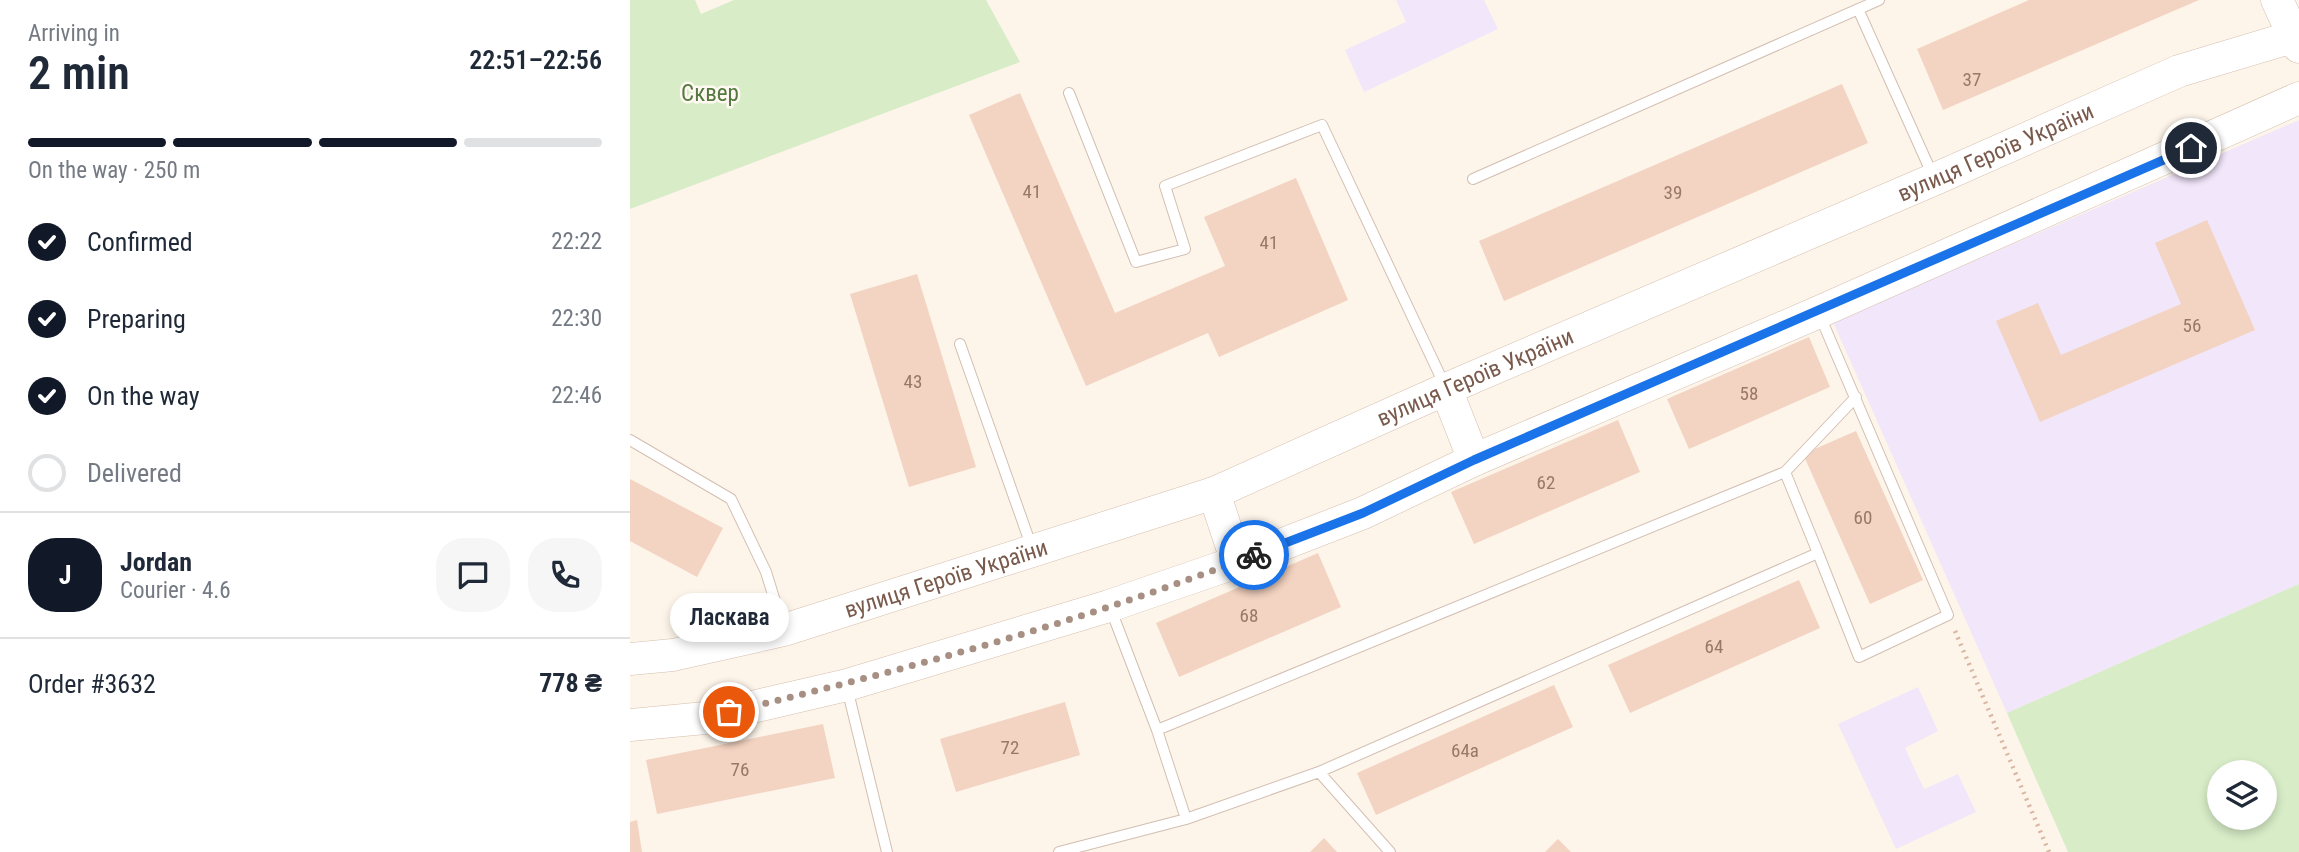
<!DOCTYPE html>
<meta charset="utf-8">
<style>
:root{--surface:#fff;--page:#f6f6f7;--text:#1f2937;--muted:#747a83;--line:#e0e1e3;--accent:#111827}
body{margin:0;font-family:"Roboto Condensed",sans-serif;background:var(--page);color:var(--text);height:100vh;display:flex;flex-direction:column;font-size:26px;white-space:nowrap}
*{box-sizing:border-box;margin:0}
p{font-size:23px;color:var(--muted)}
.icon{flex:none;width:38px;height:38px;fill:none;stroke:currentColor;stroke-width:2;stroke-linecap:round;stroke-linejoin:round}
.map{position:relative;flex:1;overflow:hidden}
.side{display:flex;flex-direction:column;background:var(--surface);width:630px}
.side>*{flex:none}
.controls{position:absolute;left:1577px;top:760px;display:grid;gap:14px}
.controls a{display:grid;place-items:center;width:70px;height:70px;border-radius:50%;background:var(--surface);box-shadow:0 4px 10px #0003;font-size:35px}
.pin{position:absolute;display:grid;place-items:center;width:60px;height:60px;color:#fff;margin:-30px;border:4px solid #fff;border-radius:50%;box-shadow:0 2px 7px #0007}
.courier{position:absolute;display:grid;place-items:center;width:70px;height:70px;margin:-35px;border:5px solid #1a73e8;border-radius:50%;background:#fff;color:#222;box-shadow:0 2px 9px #0007}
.bubble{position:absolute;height:49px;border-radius:24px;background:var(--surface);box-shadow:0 4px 10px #0003;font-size:23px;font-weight:600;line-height:49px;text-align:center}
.overview em{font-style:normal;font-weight:600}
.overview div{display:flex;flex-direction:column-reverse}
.overview{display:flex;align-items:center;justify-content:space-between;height:119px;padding:0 28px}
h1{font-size:46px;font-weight:600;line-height:52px}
.bar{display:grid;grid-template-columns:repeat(4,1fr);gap:10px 7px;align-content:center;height:84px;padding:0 28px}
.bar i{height:9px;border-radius:5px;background:var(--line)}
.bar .current{background:var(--accent)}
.bar p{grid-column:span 4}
.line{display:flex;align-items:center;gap:18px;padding:0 28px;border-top:2px solid var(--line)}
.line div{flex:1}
.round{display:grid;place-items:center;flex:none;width:74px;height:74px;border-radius:28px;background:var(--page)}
ol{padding:0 28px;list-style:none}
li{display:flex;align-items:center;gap:21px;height:77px}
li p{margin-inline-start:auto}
li .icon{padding:7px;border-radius:50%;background:var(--accent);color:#fff;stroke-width:4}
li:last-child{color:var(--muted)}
li i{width:38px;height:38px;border:4px solid var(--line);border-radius:50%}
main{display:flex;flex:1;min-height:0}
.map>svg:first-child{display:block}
.education{fill:#f2e6fa}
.green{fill:#d7ecc7;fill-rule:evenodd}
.building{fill:#f3d3c1}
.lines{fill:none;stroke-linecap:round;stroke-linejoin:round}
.lane-casing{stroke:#d3beb1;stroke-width:12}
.secondary-casing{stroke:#d6beae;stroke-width:33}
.path{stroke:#d9b6a3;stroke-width:4.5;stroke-dasharray:2 5;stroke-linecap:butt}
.lane{stroke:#fff;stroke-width:10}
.secondary{stroke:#fff;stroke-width:32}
.done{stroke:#a79083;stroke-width:7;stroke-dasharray:0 12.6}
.route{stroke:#1a73e8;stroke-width:9}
.labels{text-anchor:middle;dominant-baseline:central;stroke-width:5;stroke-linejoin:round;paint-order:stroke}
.number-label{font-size:19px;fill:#987869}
.park-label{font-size:23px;fill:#537941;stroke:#fff9f1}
.street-label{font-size:23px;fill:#795a4c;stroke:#fff9f1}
</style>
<main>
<section class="side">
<div class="overview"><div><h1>2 min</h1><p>Arriving in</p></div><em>22:51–22:56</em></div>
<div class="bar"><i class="current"></i><i class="current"></i><i class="current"></i><i></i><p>On the way · 250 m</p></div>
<ol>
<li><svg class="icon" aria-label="check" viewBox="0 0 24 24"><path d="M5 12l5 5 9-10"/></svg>Confirmed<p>22:22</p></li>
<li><svg class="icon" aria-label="check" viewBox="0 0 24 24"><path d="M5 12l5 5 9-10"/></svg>Preparing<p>22:30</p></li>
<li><svg class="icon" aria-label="check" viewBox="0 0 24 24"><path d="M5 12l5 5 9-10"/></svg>On the way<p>22:46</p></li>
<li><i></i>Delivered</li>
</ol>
<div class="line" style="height:126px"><b class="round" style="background:var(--accent);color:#fff">J</b><div><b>Jordan</b><p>Courier · 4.6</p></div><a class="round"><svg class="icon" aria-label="chat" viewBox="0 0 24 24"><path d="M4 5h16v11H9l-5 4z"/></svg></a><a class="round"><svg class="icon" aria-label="phone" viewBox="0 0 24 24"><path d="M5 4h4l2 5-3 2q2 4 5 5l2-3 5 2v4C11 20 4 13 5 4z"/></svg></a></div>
<div class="line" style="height:91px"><div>Order #3632</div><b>778 ₴</b></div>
</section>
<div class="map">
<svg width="1669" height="852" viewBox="0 0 1669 852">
<rect width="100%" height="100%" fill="#fdf5ea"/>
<path class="education" d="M766,0H854L868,29L734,92L715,50L776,22Z
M1669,120V584L1377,713L1203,322Z
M1288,687L1308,731L1275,748L1294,789L1328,774L1346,812L1266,849L1208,724Z"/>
<path class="green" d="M0,0H65L71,14L104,0H356L390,62L0,209Z
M1669,584V852H1438L1377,713ZM1589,772H1634V817H1589Z"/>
<path class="building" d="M1399,0H1569L1313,110L1287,49Z
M1212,84L1238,143L874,301L849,241Z
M390,93L485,313L595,266L574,217L666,178L718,300L589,357L578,333L456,386L339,115Z
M1577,220L1625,330L1410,422L1366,321L1408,303L1431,355L1551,304L1525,243Z
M287,274L346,467L279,487L220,294Z
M1179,337L1200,387L1059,449L1037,399Z
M988,420L1010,472L844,544L821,492Z
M1226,431L1293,580L1240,604L1173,454Z
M0,479L93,528L67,577L0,541Z
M688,553L711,607L549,677L526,623Z
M1169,580L1190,628L1000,713L978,665Z
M924,685L943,727L746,815L727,773Z
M435,702L450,755L326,792L310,739Z
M193,724L205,778L27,814L16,760Z
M7,820L12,852H0V822Z
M694,838L707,852H680Z
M928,839L941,852H915Z"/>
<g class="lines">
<g class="lane-casing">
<path id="lane" d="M1228,9L1303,176
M439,93L506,262L555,249L535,186L692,125L815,386
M843,179L1249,0
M330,344L402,548
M0,440L101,499L136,572L153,627
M1155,472L1226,397
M1188,553L1229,657L1318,615L1190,316
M481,610L527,730L556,819L689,772L1188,553L1155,472L527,730
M217,688L257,852
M689,772L760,852
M429,852L556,819"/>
</g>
<g class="secondary-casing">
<g id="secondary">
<path d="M1647,0L1669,47"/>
<path d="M816,389L844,460"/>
<path d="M584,493L607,562"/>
<path id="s1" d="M0,659L43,655L154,630L584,493L816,389L1305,179L1549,71L1669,35"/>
<path d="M0,725L75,718L217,685L479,606L607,562L733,513L844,460L1189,312L1669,98"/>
</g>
</g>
<path class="path" d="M1325,631L1419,852"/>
<use href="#lane" class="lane"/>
<use href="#secondary" class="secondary"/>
</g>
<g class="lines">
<path class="done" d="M99,712C276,670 454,621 624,555"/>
<path class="route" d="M624,555L733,513L844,460L1561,148"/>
</g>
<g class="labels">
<g class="number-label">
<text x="1342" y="79">37</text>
<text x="402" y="191">41</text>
<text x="1043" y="192">39</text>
<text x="639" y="242">41</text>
<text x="1562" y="325">56</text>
<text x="283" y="381">43</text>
<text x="1119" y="393">58</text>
<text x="916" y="482">62</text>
<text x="1233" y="517">60</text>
<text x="619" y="615">68</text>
<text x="1084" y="646">64</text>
<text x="380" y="747">72</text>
<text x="835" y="750">64а</text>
<text x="110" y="769">76</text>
</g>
<g class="park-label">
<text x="80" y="93">Сквер</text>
</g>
<g class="street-label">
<text stroke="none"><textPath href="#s1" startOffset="1461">вулиця Героїв України</textPath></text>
<text stroke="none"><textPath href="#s1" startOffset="894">вулиця Героїв України</textPath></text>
<text stroke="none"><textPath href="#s1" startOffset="327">вулиця Героїв України</textPath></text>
</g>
</g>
</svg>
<div class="controls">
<a><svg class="icon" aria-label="layers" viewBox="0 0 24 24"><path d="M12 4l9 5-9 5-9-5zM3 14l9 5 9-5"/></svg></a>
</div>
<div class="pin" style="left:99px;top:712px;background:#ea580c"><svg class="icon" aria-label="bag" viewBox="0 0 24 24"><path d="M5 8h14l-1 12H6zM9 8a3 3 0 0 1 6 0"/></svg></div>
<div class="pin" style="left:1561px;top:148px;background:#1f2937"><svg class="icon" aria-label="home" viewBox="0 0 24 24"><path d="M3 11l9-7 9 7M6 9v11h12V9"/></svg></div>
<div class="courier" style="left:624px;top:555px"><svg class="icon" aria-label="bike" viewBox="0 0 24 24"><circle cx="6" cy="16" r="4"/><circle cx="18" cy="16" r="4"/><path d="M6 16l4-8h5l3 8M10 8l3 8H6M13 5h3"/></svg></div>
<div class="bubble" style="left:40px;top:593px;width:119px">Ласкава</div>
</div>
</main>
